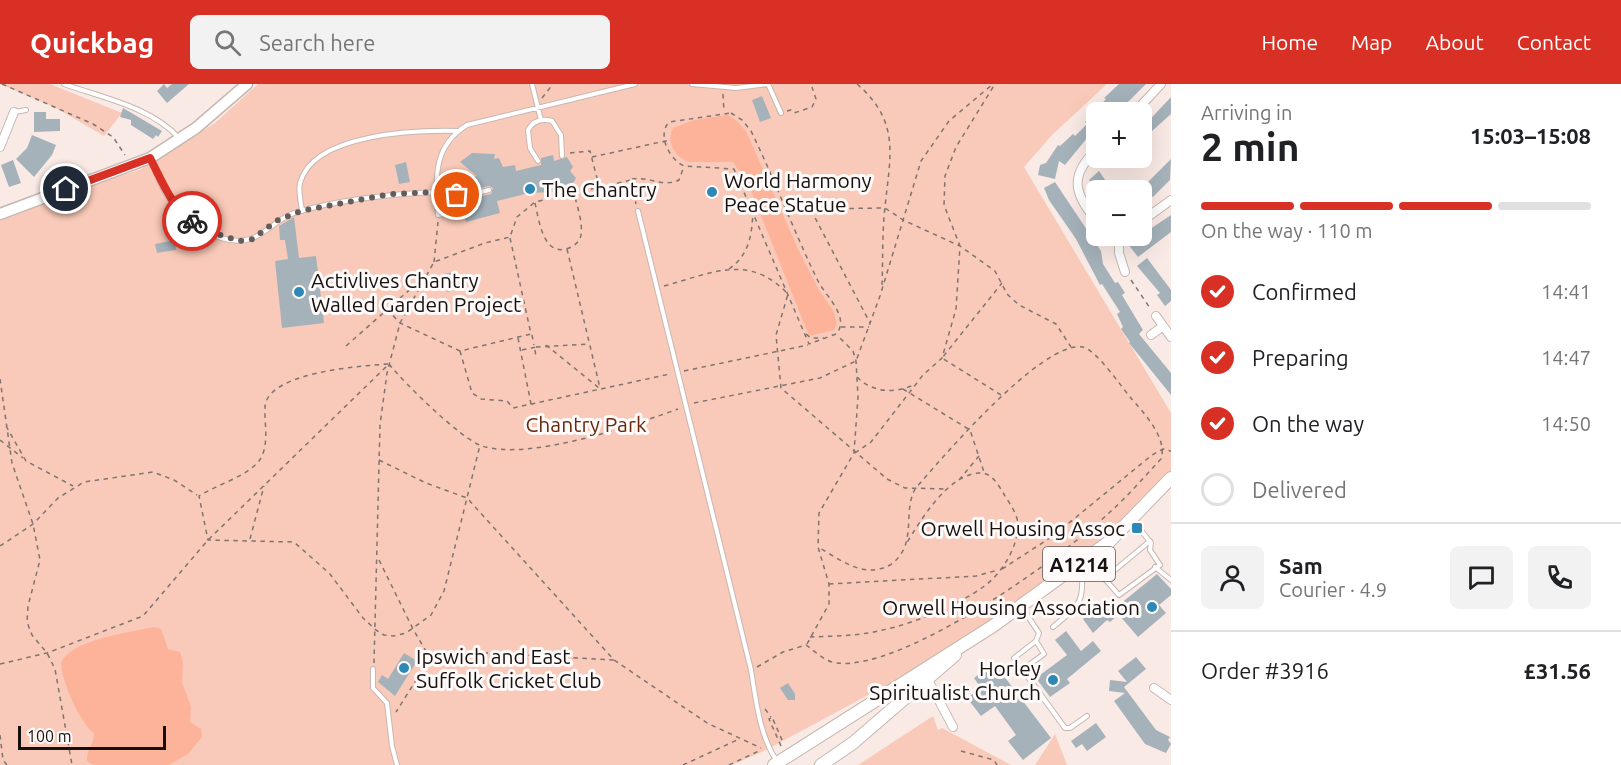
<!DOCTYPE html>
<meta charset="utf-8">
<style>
:root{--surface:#fff;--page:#f2f2f2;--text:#202124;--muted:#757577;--line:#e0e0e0;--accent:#d93025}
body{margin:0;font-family:Ubuntu,sans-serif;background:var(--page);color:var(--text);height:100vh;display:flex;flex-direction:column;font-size:22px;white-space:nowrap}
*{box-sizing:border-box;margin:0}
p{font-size:20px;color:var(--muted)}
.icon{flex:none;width:33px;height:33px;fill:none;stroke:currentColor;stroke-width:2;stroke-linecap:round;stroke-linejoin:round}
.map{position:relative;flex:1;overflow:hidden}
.side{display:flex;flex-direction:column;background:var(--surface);width:450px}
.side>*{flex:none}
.buttons{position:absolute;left:1086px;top:18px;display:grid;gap:12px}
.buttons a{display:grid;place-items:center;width:66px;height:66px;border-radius:9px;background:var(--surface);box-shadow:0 6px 24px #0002;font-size:30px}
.scale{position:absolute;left:18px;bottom:15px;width:148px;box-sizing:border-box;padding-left:6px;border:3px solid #16110f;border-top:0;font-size:16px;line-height:21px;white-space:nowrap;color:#16110f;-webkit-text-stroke:4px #fefaf9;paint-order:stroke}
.pin{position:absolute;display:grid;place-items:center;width:51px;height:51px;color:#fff;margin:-26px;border:3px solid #fff;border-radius:50%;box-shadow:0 2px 6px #0007}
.courier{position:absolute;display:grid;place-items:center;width:60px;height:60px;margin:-30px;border:4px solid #d93025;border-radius:50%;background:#fff;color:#222;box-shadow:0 2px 8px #0007}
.head em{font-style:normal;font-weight:600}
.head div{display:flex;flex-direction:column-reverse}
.head{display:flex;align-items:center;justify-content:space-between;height:102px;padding:0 30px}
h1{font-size:39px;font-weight:600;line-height:45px}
.bar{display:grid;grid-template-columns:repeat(4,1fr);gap:9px 6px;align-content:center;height:72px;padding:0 30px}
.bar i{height:8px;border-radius:4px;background:var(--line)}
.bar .selected{background:var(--accent)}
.bar p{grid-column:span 4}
.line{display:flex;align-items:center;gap:15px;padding:0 30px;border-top:2px solid var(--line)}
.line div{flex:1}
.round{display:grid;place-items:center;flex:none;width:63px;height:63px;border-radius:9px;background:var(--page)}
ol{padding:0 30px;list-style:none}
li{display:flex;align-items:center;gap:18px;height:66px}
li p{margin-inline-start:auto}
li .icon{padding:6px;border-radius:50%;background:var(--accent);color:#fff;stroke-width:4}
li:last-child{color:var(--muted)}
li i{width:33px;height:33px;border:3px solid var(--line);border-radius:50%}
header{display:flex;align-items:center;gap:36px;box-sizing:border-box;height:84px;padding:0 30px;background:var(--accent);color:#fff}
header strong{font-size:28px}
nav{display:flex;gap:33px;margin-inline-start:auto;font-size:21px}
.search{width:420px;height:54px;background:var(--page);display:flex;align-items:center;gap:15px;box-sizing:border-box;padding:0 21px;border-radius:9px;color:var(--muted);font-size:22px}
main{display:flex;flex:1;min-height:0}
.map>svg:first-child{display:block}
.green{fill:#f9cab9}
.water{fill:#fdb399}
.building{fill:#a5b2ba;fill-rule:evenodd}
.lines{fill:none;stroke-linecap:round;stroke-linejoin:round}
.service-casing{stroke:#c6b7b1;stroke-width:6}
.minor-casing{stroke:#c6b7b1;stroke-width:10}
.tertiary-casing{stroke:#c6b7b1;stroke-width:13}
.primary-casing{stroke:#c6b7b1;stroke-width:14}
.path{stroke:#7e7470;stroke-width:1.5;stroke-dasharray:4.5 4.5;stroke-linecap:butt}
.service{stroke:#fff;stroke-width:4}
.minor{stroke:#fff;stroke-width:8}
.tertiary{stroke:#fff;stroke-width:10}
.primary{stroke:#fff;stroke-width:12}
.done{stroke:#665d5a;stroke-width:6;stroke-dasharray:0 10.8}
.route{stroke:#d93025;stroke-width:8}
.poi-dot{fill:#2e88b6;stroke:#fefaf9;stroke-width:2}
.labels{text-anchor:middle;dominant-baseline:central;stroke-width:6;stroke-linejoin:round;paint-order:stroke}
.shield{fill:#fefaf9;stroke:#5c5755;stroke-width:1.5}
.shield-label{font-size:20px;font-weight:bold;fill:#16110f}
.poi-label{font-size:21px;fill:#16110f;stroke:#fefaf9;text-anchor:start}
.park-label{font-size:21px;fill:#67280e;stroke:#fefaf9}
</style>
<header>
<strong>Quickbag</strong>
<div class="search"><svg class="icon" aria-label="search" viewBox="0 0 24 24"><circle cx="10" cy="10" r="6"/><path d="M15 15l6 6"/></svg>Search here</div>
<nav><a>Home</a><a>Map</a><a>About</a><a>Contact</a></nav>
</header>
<main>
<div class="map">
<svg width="1171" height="681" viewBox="0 0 1171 681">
<rect width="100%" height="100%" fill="#faeae5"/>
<path class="green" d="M0,0H50L122,29L104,52L56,24Z
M258,0H1107L1052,51L1024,83L1171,329V394L1109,458L976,553L766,666L732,681H0V130L139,86L215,39Z
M933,632L938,646L942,644L1011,681H858Z
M1055,650L1067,681H1035Z"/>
<path class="water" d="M728,31L737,37L747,49L798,165L819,206L834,228L837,240L834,246L809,252L750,104L733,78H689C674,73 666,57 673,44L694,36Z
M153,543L161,545L168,565L180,568L183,578L182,598L191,623L190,638L201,645L202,653L188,670L169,681H94L87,677C86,666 94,660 94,650C79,636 62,599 61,579C72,555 128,549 153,543Z"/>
<path class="building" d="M164,0L167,4L172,0H189L167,19L157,7Z
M1119,0H1146L1121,25L1119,23L1113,28H1096V43L1065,81L1059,77L1055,95L1038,91L1040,81L1046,79L1058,61L1060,62L1073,50L1075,52L1087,40L1085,38L1106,15L1104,14Z
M762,12L771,34L760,38L752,16Z
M1171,13V30L1142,56V44Z
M123,24L162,47L158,53L156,51L153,55L131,41V36L120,33Z
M34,28H46V35H60V47L34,48Z
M32,51L56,61L52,71L34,93L16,75L27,64Z
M472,69L495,70L494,75L499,74L503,83L515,81L516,87L541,81V74L553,71L554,77L567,73L573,83L570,87L576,94L573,99L557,103L554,108L529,109L497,117L500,129L466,138L463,127L467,126L460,97L477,92L460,78ZM489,102L493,104L491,110L474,114L470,112L472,106Z
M1171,75L1170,96L1153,113L1149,110L1145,113L1140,106Z
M13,76L21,99L9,103L1,81Z
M406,78L410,98L399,100L395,81Z
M1099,87L1110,103L1106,106H1098L1089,96Z
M1055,98L1101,167L1103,180L1115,199L1118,198L1125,209L1122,211L1143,246L1139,250L1171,289V311L1129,259L1130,258L1121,245L1123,243L1117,230L1120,228L1102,200L1100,201L1076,155L1049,116L1044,104Z
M1171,131V148L1138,173L1128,160Z
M294,133L299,174L316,172L324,239L282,244L275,177L288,175L285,156H280L279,142Z
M175,156L176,166L157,169L155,160Z
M1147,174L1171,206V217L1165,222L1157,211L1160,209L1137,182Z
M454,188L458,205L447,208L443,190Z
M1157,490L1171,505V511L1159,521L1166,529L1138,553L1114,525Z
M1104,520L1116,533L1110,538L1107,536L1093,549L1083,535L1097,522L1099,525Z
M1066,547L1081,567L1093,557L1101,567L1067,595L1070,599L1050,613L1036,594L1067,571L1055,556Z
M404,569L417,577L395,612L378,598L382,591L388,595Z
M1136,573L1146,585L1124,603L1156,646L1170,653L1168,656L1171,660L1166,669L1145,660L1114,617L1125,609L1109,607L1110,596L1127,598L1118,587Z
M994,579L1051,654L1023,676L1008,657L1016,651L995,622L981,632L967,614L981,604L974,594Z
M788,599L795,610V616H788L780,604Z
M1096,639L1106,653L1087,667L1082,660L1076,664L1071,657Z"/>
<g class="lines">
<g class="service-casing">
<path id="service" d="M64,0C103,14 151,23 179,54
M532,0L541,36
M692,0L736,4L768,0L781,29
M15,28L26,26
M151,77C156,87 160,100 166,110C181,135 220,164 250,155C267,150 278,133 297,128C342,115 391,110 438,108
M538,77L530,64L528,46C533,37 541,34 552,37L561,51L562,72
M438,105L449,106L457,111L458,121L454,129L438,131C436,94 432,63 467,41L635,0
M474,110L489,106
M302,127C301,118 298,107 300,99C313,49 417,46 458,47
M638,127L751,586C756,616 759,649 776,676
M1087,475L1119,511L1160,481L1150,466L1151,459L1132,435
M1155,483L1171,496
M1104,495L1150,457
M1023,525L1039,549L1036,557L1044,570L1026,583L1025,589L1065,644H1070L1087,632
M1053,543C1082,519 1083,520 1082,482
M1014,574L1036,557
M373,585V604L387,619L392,662L397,681"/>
</g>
<g class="minor-casing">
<path id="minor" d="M1135,28L1161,0
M0,63L14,28
M1096,66C1070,91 1073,109 1096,136
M1142,137L1171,116
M1119,152V169L1125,188
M1156,232L1171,253
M1151,251L1163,242
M928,596L953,643
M1154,604L1171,616"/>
</g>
<g class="tertiary-casing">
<path id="tertiary" d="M0,130L150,74L196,44L247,0"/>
</g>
<g class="primary-casing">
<path id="primary" d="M774,681L993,542L1081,478L1109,458L1171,394
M821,681L853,659L955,571"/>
</g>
<path class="path" d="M2,0L93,40L113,53L125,71
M857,0C901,38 890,72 885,123C882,149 883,176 882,202
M723,10L724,28
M542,14L553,0
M787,27L791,26L794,29L812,23L816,15L812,3
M731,29L742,36L751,47C775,96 794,148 818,197C825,211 851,234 836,250L809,260L734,85L684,82C669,75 657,51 669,38Z
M570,69L590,67L599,102
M592,73L670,56
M632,95C648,92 664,104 679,96L684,82
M535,119C539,136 543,174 569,164C575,162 580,157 581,151C583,138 577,122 574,109
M811,126L870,239
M787,130L810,125L885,124L903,136L960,162L995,187L1007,210L1019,221L1056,240L1071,263
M567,165L600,304
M434,178L438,138
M729,185C750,170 752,150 753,126
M1131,196L1150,224
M664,202C712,189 749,169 788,210L776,251L781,304L887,395L905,404L948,405
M387,225L400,239L460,267L531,250L510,154
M841,243H869
M806,250L811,254H824
M532,251L534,261
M518,254L531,320
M546,261L599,304
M346,262L424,193
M536,263L588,260
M522,266L536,263L532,264
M535,266L536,273
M460,267L472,309L481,315L507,317L513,324L670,290
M388,280C361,282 267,288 265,323C264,339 270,362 259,377C246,393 216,401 199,412L208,456L294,458L330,490L363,534L376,546L384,551L394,552L406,549L431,531L444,507L480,361
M389,280C403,298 461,355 482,362C529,377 631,342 678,325
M684,287L808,261
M857,293C873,309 895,310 916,300
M0,295L12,379L33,440L40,476L28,522L27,538L32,551L47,569L55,585L72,681
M903,305L970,346L984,388
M1001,311L942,274L1002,199
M694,319L820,294L856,277L880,212L921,77L949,37L993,0
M6,342L26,377L73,402
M0,356L23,374
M855,369L871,358L923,291L942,274L956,225L960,162L944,121L945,92L956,63L995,0
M379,376L426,399L467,414L614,576L707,639L761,664
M959,396L979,372
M250,455L264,402
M0,462L33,440L58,414L84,398L153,388L174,396L197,411
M379,476L413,545L430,574L396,628
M1002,485L1053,452L1152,371L1163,365L1171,367
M829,500L976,492L998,486
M810,553C834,552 859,552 883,546C912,540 959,521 983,503C1001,491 1018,463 1018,441C1018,431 1010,420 1005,412C999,402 992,388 979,389C947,391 921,436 906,460
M807,560L829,520V500L818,463L819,429L854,369L858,313L856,277L853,267L837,251
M430,574L445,575L487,569L614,576
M374,579L380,341L387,289L400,239L434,178L485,159L510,153L517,133L535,118L631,96L636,120
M0,580L47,569L143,532L208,456L389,280
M757,583L783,568L806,561C816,568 825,578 837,579C904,587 1061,474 1110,428C1128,412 1144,393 1161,375C1168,354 1143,328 1130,313C1121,302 1096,266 1083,263C1042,256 942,374 915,405C906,423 911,440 906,459C904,467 897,477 890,481C863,495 841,476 818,463
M765,625L771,633
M0,651L3,676L7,681
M781,662L769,635L772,633L782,656
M961,667L994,676L997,681
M683,681L737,656
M729,681L761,666"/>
<use href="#service" class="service"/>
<use href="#minor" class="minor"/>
<use href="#tertiary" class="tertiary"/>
<use href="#primary" class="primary"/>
</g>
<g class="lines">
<path class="done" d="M192,137L201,145L240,157L253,155L276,137L301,127L391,110L438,108V105L449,106L457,111"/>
<path class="route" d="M66,105L150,74C163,99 170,120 192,137"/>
</g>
<g class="poi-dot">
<circle cx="530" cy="105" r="6"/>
<circle cx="712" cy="108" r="6"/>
<circle cx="299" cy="208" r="6"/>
<rect x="1131" y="438" width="12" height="12" rx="3"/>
<circle cx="1152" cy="523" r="6"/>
<circle cx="404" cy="584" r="6"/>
<circle cx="1053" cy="596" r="6"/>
</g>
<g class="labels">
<rect class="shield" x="1043" y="463" width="72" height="34" rx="4.5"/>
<g class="shield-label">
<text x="1079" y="480">A1214</text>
</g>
<g class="poi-label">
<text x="724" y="96">World Harmony<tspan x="724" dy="24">Peace Statue</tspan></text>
<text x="542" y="105">The Chantry</text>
<text x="311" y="196">Activlives Chantry<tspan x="311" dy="24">Walled Garden Project</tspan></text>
<text x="1125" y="444" text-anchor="end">Orwell Housing Assoc</text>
<text x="1140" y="523" text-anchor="end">Orwell Housing Association</text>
<text x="416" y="572">Ipswich and East<tspan x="416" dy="24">Suffolk Cricket Club</tspan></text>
<text x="1041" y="584" text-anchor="end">Horley<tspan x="1041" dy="24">Spiritualist Church</tspan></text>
</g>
<g class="park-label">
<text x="586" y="340">Chantry Park</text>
</g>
</g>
</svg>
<div class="buttons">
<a>+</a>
<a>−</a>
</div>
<div class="scale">100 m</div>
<div class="pin" style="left:457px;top:111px;background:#ea580c"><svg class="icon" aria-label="bag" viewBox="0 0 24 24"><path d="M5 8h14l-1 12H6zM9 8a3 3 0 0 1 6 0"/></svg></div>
<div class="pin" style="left:66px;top:105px;background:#1f2937"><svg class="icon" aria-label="home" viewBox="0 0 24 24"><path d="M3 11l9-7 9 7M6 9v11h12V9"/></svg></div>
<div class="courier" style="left:192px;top:137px"><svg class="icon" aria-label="bike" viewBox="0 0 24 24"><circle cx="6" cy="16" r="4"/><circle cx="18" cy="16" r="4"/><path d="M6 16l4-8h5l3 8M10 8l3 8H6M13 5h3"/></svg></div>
</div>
<section class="side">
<div class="head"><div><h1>2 min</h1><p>Arriving in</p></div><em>15:03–15:08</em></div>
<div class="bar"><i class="selected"></i><i class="selected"></i><i class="selected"></i><i></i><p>On the way · 110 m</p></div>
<ol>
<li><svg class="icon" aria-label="check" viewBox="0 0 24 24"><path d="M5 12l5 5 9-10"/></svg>Confirmed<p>14:41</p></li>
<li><svg class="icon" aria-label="check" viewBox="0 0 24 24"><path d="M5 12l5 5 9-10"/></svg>Preparing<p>14:47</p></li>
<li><svg class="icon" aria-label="check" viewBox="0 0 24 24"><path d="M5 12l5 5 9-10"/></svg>On the way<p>14:50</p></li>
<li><i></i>Delivered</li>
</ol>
<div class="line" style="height:108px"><a class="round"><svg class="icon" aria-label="person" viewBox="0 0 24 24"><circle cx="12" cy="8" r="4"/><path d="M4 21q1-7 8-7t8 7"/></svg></a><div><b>Sam</b><p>Courier · 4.9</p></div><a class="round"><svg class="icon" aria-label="chat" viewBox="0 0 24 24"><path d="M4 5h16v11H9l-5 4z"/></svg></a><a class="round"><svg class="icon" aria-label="phone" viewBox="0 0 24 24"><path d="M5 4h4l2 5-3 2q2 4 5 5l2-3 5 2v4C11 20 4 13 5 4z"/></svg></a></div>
<div class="line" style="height:78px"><div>Order #3916</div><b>£31.56</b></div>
</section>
</main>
